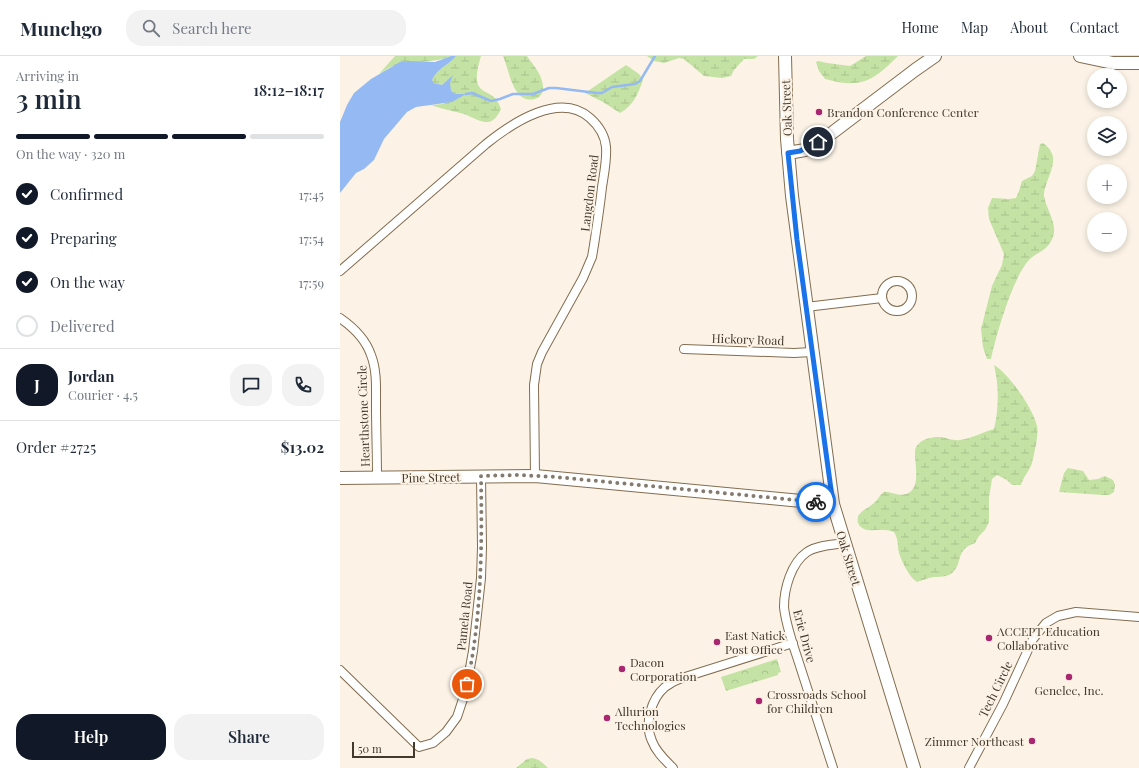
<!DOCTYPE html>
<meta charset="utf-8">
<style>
:root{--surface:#fff;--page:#f2f2f3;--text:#1f2937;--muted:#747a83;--line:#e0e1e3;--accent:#111827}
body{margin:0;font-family:"Playfair Display",serif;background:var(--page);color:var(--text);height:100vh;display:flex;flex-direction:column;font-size:15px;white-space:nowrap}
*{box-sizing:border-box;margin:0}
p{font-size:13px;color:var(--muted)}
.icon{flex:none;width:22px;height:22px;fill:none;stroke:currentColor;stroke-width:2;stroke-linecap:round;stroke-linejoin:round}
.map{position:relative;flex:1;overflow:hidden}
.panel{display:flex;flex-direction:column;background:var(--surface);width:340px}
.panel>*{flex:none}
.controls{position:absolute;left:747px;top:12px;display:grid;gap:8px}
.controls a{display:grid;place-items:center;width:40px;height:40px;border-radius:50%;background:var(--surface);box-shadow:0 2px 6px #0003;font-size:20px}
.scale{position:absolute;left:12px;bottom:10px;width:63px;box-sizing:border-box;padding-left:4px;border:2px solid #433a2d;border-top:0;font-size:11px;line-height:14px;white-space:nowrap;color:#433a2d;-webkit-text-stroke:3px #fcf3e6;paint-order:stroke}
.pin{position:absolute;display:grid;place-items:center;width:34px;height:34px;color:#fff;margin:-17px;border:2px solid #fff;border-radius:50%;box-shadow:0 1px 4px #0007}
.courier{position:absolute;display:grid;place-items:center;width:40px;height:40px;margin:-20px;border:3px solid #1a73e8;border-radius:50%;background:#fff;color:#222;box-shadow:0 1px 5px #0007}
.summary em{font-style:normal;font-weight:600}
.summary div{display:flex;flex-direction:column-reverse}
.summary{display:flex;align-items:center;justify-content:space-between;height:68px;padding:0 16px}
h1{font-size:26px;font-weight:600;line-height:30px}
.bar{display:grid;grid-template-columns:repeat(4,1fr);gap:6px 4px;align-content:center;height:48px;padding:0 16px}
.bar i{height:5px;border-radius:3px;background:var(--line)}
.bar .active{background:var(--accent)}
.bar p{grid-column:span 4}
.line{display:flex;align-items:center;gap:10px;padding:0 16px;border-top:1px solid var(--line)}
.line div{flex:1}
.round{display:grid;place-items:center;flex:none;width:42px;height:42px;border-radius:16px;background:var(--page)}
ol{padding:0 16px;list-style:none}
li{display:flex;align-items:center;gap:12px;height:44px}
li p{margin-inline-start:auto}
li .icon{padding:4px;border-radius:50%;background:var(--accent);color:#fff;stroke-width:4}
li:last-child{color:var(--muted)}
li i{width:22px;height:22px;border:2px solid var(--line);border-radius:50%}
.cta{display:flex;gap:8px;margin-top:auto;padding:8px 16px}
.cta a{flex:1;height:46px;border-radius:16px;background:var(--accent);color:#fff;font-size:16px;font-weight:600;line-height:46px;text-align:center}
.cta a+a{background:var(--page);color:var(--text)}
header{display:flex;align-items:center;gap:24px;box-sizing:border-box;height:56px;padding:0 20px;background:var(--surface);border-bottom:1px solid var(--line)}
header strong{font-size:19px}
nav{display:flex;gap:22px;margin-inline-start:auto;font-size:14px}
.search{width:280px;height:36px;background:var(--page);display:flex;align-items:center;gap:10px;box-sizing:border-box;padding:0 14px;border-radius:16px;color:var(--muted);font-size:15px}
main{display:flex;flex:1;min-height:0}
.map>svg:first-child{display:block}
.forest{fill:url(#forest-crowns)}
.wetland{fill:url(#wetland-marsh)}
.water{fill:#95b9f2}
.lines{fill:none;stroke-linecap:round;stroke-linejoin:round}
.stream{stroke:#95b9f2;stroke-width:2.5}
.street-casing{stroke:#826d50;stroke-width:10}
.secondary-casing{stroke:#826d50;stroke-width:14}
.street{stroke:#fff;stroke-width:8}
.secondary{stroke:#fff;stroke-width:12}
.done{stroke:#847b6e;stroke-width:4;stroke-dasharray:0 7.2}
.route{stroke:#1a73e8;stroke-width:5}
.poi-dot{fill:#a92671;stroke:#fcf3e6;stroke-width:1.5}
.labels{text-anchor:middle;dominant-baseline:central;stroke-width:4;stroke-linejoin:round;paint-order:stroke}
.street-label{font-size:12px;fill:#433a2d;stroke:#fcf3e6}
.poi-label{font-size:12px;fill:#433a2d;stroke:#fcf3e6;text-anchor:start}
</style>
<header>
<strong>Munchgo</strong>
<div class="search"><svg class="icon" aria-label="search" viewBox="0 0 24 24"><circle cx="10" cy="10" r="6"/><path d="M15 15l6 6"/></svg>Search here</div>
<nav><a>Home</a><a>Map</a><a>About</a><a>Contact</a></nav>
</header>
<main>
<section class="panel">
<div class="summary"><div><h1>3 min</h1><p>Arriving in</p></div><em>18:12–18:17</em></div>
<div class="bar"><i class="active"></i><i class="active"></i><i class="active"></i><i></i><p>On the way · 320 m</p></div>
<ol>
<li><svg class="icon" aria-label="check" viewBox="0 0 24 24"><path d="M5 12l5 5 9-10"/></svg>Confirmed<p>17:45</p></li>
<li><svg class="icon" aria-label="check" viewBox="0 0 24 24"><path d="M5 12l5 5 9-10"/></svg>Preparing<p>17:54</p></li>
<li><svg class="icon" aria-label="check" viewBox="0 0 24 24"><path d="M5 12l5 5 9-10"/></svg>On the way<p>17:59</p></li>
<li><i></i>Delivered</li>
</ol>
<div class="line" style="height:72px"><b class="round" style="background:var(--accent);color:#fff">J</b><div><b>Jordan</b><p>Courier · 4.5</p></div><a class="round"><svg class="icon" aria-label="chat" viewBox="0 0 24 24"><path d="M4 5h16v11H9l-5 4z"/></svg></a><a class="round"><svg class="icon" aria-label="phone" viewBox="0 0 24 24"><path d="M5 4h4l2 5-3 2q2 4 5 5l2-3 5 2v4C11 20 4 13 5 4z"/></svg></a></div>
<div class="line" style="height:52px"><div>Order #2725</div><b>$13.02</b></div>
<div class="cta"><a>Help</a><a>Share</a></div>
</section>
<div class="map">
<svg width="799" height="712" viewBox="0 0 799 712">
<defs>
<pattern id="forest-crowns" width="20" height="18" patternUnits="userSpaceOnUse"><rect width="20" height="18" fill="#c3e2a4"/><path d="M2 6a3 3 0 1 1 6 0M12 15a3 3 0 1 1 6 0" fill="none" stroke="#a9c38e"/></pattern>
<pattern id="wetland-marsh" width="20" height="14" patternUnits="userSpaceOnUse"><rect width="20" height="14" fill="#c3e2a4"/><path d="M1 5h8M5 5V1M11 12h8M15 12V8" fill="none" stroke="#a9c38e"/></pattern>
</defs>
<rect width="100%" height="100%" fill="#fcf3e6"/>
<path class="forest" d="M437,603L441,616L438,617V619L386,635L381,621Z"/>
<path class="wetland" d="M55,0H111C93,8 72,4 53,10C48,12 43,16 39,18Z
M116,0H141C138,11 132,29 144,35C154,41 157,41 161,53C151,75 140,64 124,58C114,55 102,53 91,49L103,48L125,38H116L111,36L109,31L112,20L102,29L94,27L91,24C96,13 109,9 116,0Z
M163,0H187C193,9 202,18 203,30C205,45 185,48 178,37C170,27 168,12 163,0Z
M307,0H418L414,3H404L394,14L391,20L382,22L364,20L344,3L339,2L324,7L314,5Z
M526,0H558C533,25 522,33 485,23L479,15L476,6L478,5L487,7L510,10Z
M286,9L299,18L303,24C298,38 293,50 280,57L263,46L245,37Z
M703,87C706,90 710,92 711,96C719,107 703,128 704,140C706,153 718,168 713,181C707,196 698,195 689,204C673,221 656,279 651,303H647L643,291L641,273L652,230L662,209L664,198L649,163L648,152L652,142L669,143L676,142L679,135L682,125L692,120L695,115L700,88Z
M654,309C669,318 693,352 697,370C699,379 694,398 692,407C690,414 683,421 681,429H672L667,424L657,419L652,423L649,442V466L645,474L639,480L635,487C614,494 624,508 611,518C604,522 596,520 589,522C585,523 581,525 577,526C569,521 562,506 559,497C557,488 559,485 554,476C544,472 529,476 524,473C521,471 519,470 518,467C515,456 528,453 534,447C538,444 540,438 544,436C549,434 561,443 570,436C580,429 575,409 575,398C574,385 590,380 601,381C607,382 613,385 620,384C631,383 643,376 654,373C659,353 659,329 654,309Z
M728,412L743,415L749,424L758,423L765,420L773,424L775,429L774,436L769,439H763L719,436L724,417Z
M192,702C199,703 203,707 208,712H176L187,703Z"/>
<path class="water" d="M111,0H116C109,9 96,13 92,24L94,27L102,29L113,19L110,27L111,35L116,38H126L112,46L76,51L67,56L44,83L34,104L24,113L16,117L0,137V66L7,49L14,37L31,23L60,6L69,5L95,6Z"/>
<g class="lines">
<path class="stream" d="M126,38L132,37L151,45L160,43L173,38H193L209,32H216L257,37H262L272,31L295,28L300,25L315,0"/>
<g class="street-casing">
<path id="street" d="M0,215L146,88C172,67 220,35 250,62C259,70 265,80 266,91C267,104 264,118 262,131C260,150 257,169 254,189L252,201L243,222L202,296L197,308L194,329L195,420
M542 240a15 15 0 1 1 30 0a15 15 0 1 1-30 0Z
M466,251L542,242
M0,262C13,271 26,284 31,299C37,314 36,332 36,348C36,372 37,397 37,422
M344,293L454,297L472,296
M0,614L79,691L93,687L106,676L117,661L126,634L133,595L141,522L142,491L141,420
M333,712C325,704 316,696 312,685C304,668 311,643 325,631C330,627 336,624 342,622L453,587
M493,712C482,678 471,644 460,610C454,591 446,571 444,551C444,533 451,507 467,496C477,489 493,489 505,487
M629,712L663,648L693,583L706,567L718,560L736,556L799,561"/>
</g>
<g class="secondary-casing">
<path id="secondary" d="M445,0L447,83L452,140L493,448L574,712
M740,0L773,7H799
M448,97L465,94L484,83L575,14L595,0
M0,422L195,420L493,448"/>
</g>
<use href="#street" class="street"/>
<use href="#secondary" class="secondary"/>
</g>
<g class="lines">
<path class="done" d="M127,628C142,560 142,489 141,420L178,419L216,421L476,446"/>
<path class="route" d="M476,446L493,448L457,184L448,97L460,95L478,86"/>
</g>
<g class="poi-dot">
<circle cx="479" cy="56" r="4"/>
<circle cx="649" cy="582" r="4"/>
<circle cx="377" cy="586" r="4"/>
<circle cx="282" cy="613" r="4"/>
<circle cx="729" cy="621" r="4"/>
<circle cx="419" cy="645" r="4"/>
<circle cx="267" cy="662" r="4"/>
<circle cx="692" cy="685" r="4"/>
</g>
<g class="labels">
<g class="street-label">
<text transform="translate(446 52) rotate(-92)">Oak Street</text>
<text transform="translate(249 137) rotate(-83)">Langdon Road</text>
<text transform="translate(408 283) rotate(2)">Hickory Road</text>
<text transform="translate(23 360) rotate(-92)">Hearthstone Circle</text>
<text transform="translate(91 421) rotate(-1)">Pine Street</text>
<text transform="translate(509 502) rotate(73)">Oak Street</text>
<text transform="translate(124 560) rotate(-84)">Pamela Road</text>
<text transform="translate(465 580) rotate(75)">Erie Drive</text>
<text transform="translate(655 633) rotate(-64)">Tech Circle</text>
</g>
<g class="poi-label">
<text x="487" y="56">Brandon Conference Center</text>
<text x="657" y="575">ACCEPT Education<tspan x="657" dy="14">Collaborative</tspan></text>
<text x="385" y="579">East Natick<tspan x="385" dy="14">Post Office</tspan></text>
<text x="290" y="606">Dacon<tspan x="290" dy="14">Corporation</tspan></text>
<text x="729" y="634" text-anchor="middle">Genelec, Inc.</text>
<text x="427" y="638">Crossroads School<tspan x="427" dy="14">for Children</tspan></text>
<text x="275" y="655">Allurion<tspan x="275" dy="14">Technologies</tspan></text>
<text x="684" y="685" text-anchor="end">Zimmer Northeast</text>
</g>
</g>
</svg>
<div class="controls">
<a><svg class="icon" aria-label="locate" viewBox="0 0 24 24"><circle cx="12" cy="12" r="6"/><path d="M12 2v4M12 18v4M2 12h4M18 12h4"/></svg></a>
<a><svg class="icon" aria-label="layers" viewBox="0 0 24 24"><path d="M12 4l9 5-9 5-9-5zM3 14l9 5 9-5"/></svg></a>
<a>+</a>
<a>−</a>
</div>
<div class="scale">50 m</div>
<div class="pin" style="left:127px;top:628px;background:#ea580c"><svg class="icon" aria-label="bag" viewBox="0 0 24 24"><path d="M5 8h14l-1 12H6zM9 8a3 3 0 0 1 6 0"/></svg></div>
<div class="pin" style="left:478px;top:86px;background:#1f2937"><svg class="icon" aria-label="home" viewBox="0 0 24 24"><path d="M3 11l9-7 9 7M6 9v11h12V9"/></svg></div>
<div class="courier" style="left:476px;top:446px"><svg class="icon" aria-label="bike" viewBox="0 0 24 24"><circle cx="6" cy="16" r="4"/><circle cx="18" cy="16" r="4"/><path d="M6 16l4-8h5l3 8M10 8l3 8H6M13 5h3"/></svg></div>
</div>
</main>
